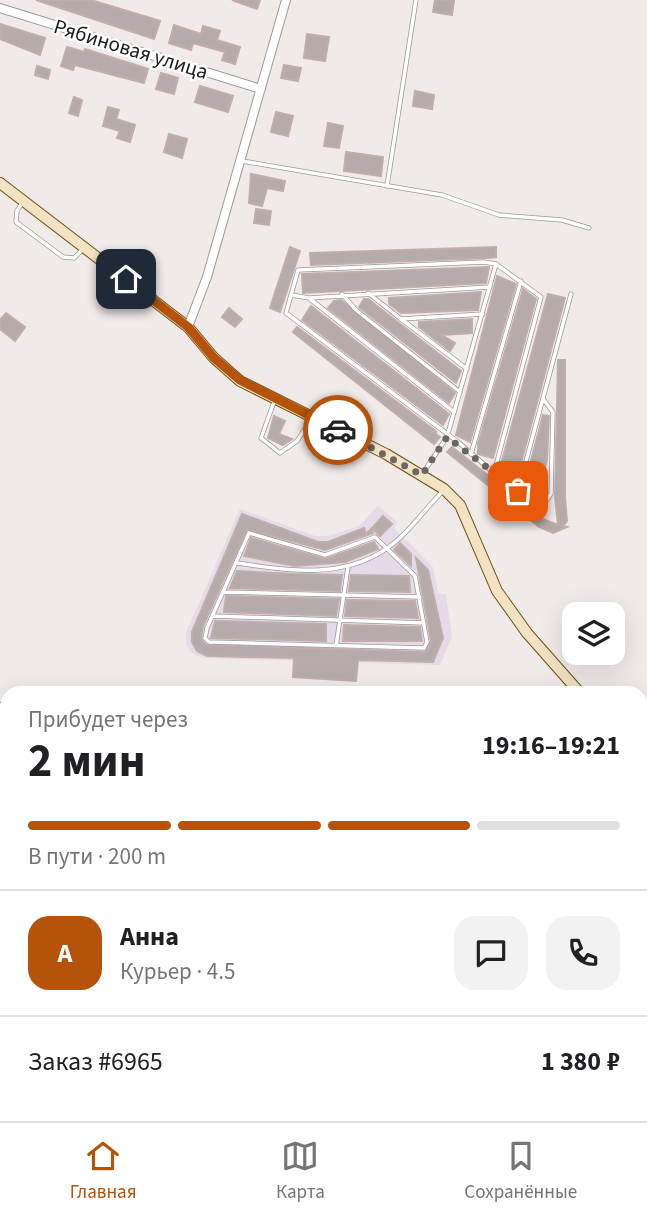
<!DOCTYPE html>
<html lang="ru">
<meta charset="utf-8">
<style>
:root{--surface:#fff;--page:#f2f2f2;--text:#202124;--muted:#757577;--line:#e0e0e0;--accent:#b45309}
body{margin:0;font-family:"Source Sans 3",sans-serif;background:var(--page);color:var(--text);height:100vh;display:flex;flex-direction:column;font-size:26px;white-space:nowrap}
*{box-sizing:border-box;margin:0}
p{font-size:23px;color:var(--muted)}
.icon{flex:none;width:38px;height:38px;fill:none;stroke:currentColor;stroke-width:2;stroke-linecap:round;stroke-linejoin:round}
.map{position:relative;flex:1;overflow:hidden}
.panel{position:absolute;left:0px;top:686px;width:648px;height:436px;display:flex;flex-direction:column;background:var(--surface);border-radius:21px 21px 0 0;box-shadow:0 7px 28px #0002}
.panel>*{flex:none}
.tools{position:absolute;left:562px;top:602px;display:grid;gap:14px}
.tools a{display:grid;place-items:center;width:63px;height:63px;border-radius:14px;background:var(--surface);box-shadow:0 7px 28px #0002;font-size:35px}
.pin{position:absolute;display:grid;place-items:center;width:60px;height:60px;color:#fff;margin:-30px;border-radius:14px;box-shadow:0 4px 10px #0006}
.courier{position:absolute;display:grid;place-items:center;width:70px;height:70px;margin:-35px;border:5px solid #b45309;border-radius:50%;background:#fff;color:#222;box-shadow:0 2px 9px #0007}
.head em{font-style:normal;font-weight:700}
.head div{display:flex;flex-direction:column-reverse}
.head{display:flex;align-items:center;justify-content:space-between;height:119px;padding:0 28px}
h1{font-size:46px;font-weight:700;line-height:52px}
.bar{display:grid;grid-template-columns:repeat(4,1fr);gap:10px 7px;align-content:center;height:84px;padding:0 28px}
.bar i{height:9px;border-radius:5px;background:var(--line)}
.bar .current{background:var(--accent)}
.bar p{grid-column:span 4}
.line{display:flex;align-items:center;gap:18px;padding:0 28px;border-top:2px solid var(--line)}
.line div{flex:1}
.round{display:grid;place-items:center;flex:none;width:74px;height:74px;border-radius:21px;background:var(--page)}
.menu{display:flex;justify-content:space-around;align-items:center;height:98px;border-top:2px solid var(--line);background:var(--surface);font-size:19px;color:var(--muted)}
.menu a{display:grid;justify-items:center;gap:4px}
.menu .current{color:var(--accent)}
.map>svg:first-child{display:block}
.residential{fill:#dedede}
.industrial{fill:#e5dbe8}
.park{fill:#d8f4cb}
.building{fill:#b5abab;stroke:#c0adac;stroke-width:2}
.lines{fill:none;stroke-linecap:round;stroke-linejoin:round}
.lane-casing{stroke:#9a9a9a;stroke-width:5}
.street-casing{stroke:#9a9a9a;stroke-width:10}
.secondary-casing{stroke:#6d5212;stroke-width:12}
.lane{stroke:#fff;stroke-width:3.5}
.street{stroke:#fff;stroke-width:8}
.secondary{stroke:#f3e2c3;stroke-width:10}
.done{stroke:#696766;stroke-width:7;stroke-dasharray:0 12.6}
.route{stroke:#b45309;stroke-width:9}
.labels{text-anchor:middle;dominant-baseline:central;stroke-width:5;stroke-linejoin:round;paint-order:stroke}
.street-label{font-size:21px;fill:#202020;stroke:#fff}
</style>
<div class="map">
<svg width="647" height="1121" viewBox="0 0 647 1121">
<rect width="100%" height="100%" fill="#f0eae8"/>
<path class="residential" d="M263,1115H613V1121H261Z"/>
<path class="industrial" d="M378,506L397,522L394,528L433,567L438,593L446,594L452,637L440,665L202,658L192,653L186,644V633L240,509L315,536H329L359,526Z"/>
<path class="park" d="M412,1115H443L441,1121H412Z"/>
<path class="building" d="M36,0H91L160,21L154,39Z
M232,0H260L257,9Z
M435,0H454L452,15L433,12Z
M0,24L45,38L40,55L0,39Z
M174,25L201,34L203,26L220,31L217,40L240,47L235,64L222,60L225,52L193,43L191,50L169,43Z
M307,34L329,37L325,61L304,58Z
M67,47L84,52L85,49L148,69L144,83L75,65L73,70L61,66Z
M284,65L301,68L298,81L281,78Z
M37,66L50,70L48,79L35,75Z
M161,73L178,78L174,94L156,89Z
M200,86L233,96L228,112L195,102Z
M415,91L434,95L432,109L413,106Z
M74,97L82,100L78,116L69,113Z
M108,107L119,110L116,119L135,125L130,142L117,138L120,131L103,126Z
M276,112L293,116L288,136L271,132Z
M328,123L343,126L339,148L324,146Z
M169,134L187,139L182,158L164,152Z
M346,152L383,157L381,176L344,171Z
M251,174L285,181L283,191L267,188L262,206L249,203Z
M256,209L271,211L269,225L254,223Z
M290,247L300,251L280,312L270,308Z
M496,247V257L488,258L311,265L310,253Z
M489,267L486,283L303,293L302,274Z
M497,276L516,284L470,442L456,435Z
M523,289L536,299L493,458L478,454V444Z
M481,292L478,310L401,313L389,304V298Z
M548,294L565,298L517,478L501,473L502,461Z
M364,299H368L461,371L456,383L359,307Z
M341,300L455,393L449,403L328,308L334,301Z
M311,306L449,414L443,425L302,320Z
M229,308L242,319L235,327L222,317Z
M6,313L25,327L15,341L0,329V320Z
M472,319V333L442,335L455,343L450,351L419,327V322Z
M297,327L437,432L430,430L440,437L434,444L293,332Z
M558,360H565V497L567,521L563,526L567,527L553,533L539,527L447,452L452,447L545,520L558,525L555,497Z
M543,415L549,416L547,460L538,495L524,487Z
M274,416L285,421L279,434L292,439L283,445L268,438Z
M242,514L318,542H328L364,528L366,534L371,529L373,533L325,550L247,529L203,626L201,639L206,645L426,652L431,641L416,558L428,570L443,638L433,662L358,660L356,681L293,677L294,658L207,656L197,651L192,642V632Z
M383,516L392,524L380,536L372,528Z
M251,538L325,559L374,542L378,549L345,562L295,566L244,556Z
M400,543L411,554V566L394,550Z
M237,571L295,574L342,575L340,591L230,588Z
M351,575L409,576L410,592L349,591Z
M226,596L339,599L336,616L224,612Z
M347,600L415,601L418,618L345,616Z
M215,621L326,624V641L211,638Z
M344,625L420,627L422,641H343Z
M0,815L7,816V831L0,830Z"/>
<g class="lines">
<g class="lane-casing">
<path id="lane" d="M242,161L442,195L499,215L562,220L589,228
M387,186L416,0
M22,203L17,211L16,222L63,257L74,258L83,249
M496,264L484,262L298,270L286,313L458,442L494,473L543,505L551,494L553,412L543,399
M368,293L401,319L483,314
M342,294L356,310L460,392
M291,295L309,298L490,287
M310,299L454,412
M401,319L467,369
M274,402L261,438L280,453L297,441L312,418
M471,454L521,281
M423,473L447,437L496,264L541,297L494,473
M518,491L571,294
M249,533L325,555L375,537L415,576L427,642L424,648L209,642L205,638L207,628Z
M238,563C288,571 342,579 386,549C407,535 425,509 443,491
M223,592L420,597
M213,616L424,623
M336,646L348,567
M466,693L469,689L516,693
M640,735H647
M640,863H647
M640,977L647,976
M640,1109H647
M287,1115L307,1121
M505,1115V1121
M376,1121L377,1115"/>
</g>
<g class="street-casing">
<path id="street" d="M0,8L261,89
M188,327L207,277L286,0
M0,777H7
M0,942L7,944
M0,1068L7,1071"/>
</g>
<g class="secondary-casing">
<path id="secondary" d="M0,183L188,327L214,358L240,381L386,454L444,489L460,505L497,591L527,633L580,693
M0,708H7
M640,720H647
M620,1115V1121"/>
</g>
<use href="#lane" class="lane"/>
<use href="#street" class="street"/>
<use href="#secondary" class="secondary"/>
</g>
<g class="lines">
<path class="done" d="M338,430L422,475L447,437L518,491"/>
<path class="route" d="M126,279L188,327L214,358L240,380L338,430"/>
</g>
<g class="labels">
<g class="street-label">
<text transform="translate(131 49) rotate(17)">Рябиновая улица</text>
</g>
</g>
</svg>
<div class="tools">
<a><svg class="icon" aria-label="layers" viewBox="0 0 24 24"><path d="M12 4l9 5-9 5-9-5zM3 14l9 5 9-5"/></svg></a>
</div>
<div class="pin" style="left:518px;top:491px;background:#ea580c"><svg class="icon" aria-label="bag" viewBox="0 0 24 24"><path d="M5 8h14l-1 12H6zM9 8a3 3 0 0 1 6 0"/></svg></div>
<div class="pin" style="left:126px;top:279px;background:#1f2937"><svg class="icon" aria-label="home" viewBox="0 0 24 24"><path d="M3 11l9-7 9 7M6 9v11h12V9"/></svg></div>
<div class="courier" style="left:338px;top:430px"><svg class="icon" aria-label="car" viewBox="0 0 24 24"><path d="M5 17H2v-5l4-1 3-4h7l3 4 3 1v5h-3M9 17h6M6 11h13"/><circle cx="7" cy="17" r="2"/><circle cx="17" cy="17" r="2"/></svg></div>
<section class="panel">
<div class="head"><div><h1>2 мин</h1><p>Прибудет через</p></div><em>19:16–19:21</em></div>
<div class="bar"><i class="current"></i><i class="current"></i><i class="current"></i><i></i><p>В пути · 200 m</p></div>
<div class="line" style="height:126px"><b class="round" style="background:var(--accent);color:#fff">А</b><div><b>Анна</b><p>Курьер · 4.5</p></div><a class="round"><svg class="icon" aria-label="chat" viewBox="0 0 24 24"><path d="M4 5h16v11H9l-5 4z"/></svg></a><a class="round"><svg class="icon" aria-label="phone" viewBox="0 0 24 24"><path d="M5 4h4l2 5-3 2q2 4 5 5l2-3 5 2v4C11 20 4 13 5 4z"/></svg></a></div>
<div class="line" style="height:91px"><div>Заказ #6965</div><b>1 380 ₽</b></div>
</section>
</div>
<nav class="menu">
<a class="current"><svg class="icon" aria-label="home" viewBox="0 0 24 24"><path d="M3 11l9-7 9 7M6 9v11h12V9"/></svg>Главная</a>
<a><svg class="icon" aria-label="map" viewBox="0 0 24 24"><path d="M3 6l6-2 6 2 6-2v14l-6 2-6-2-6 2zM9 4v14M15 6v14"/></svg>Карта</a>
<a><svg class="icon" aria-label="saved" viewBox="0 0 24 24"><path d="M7 4h10v16l-5-4-5 4z"/></svg>Сохранённые</a>
</nav>
